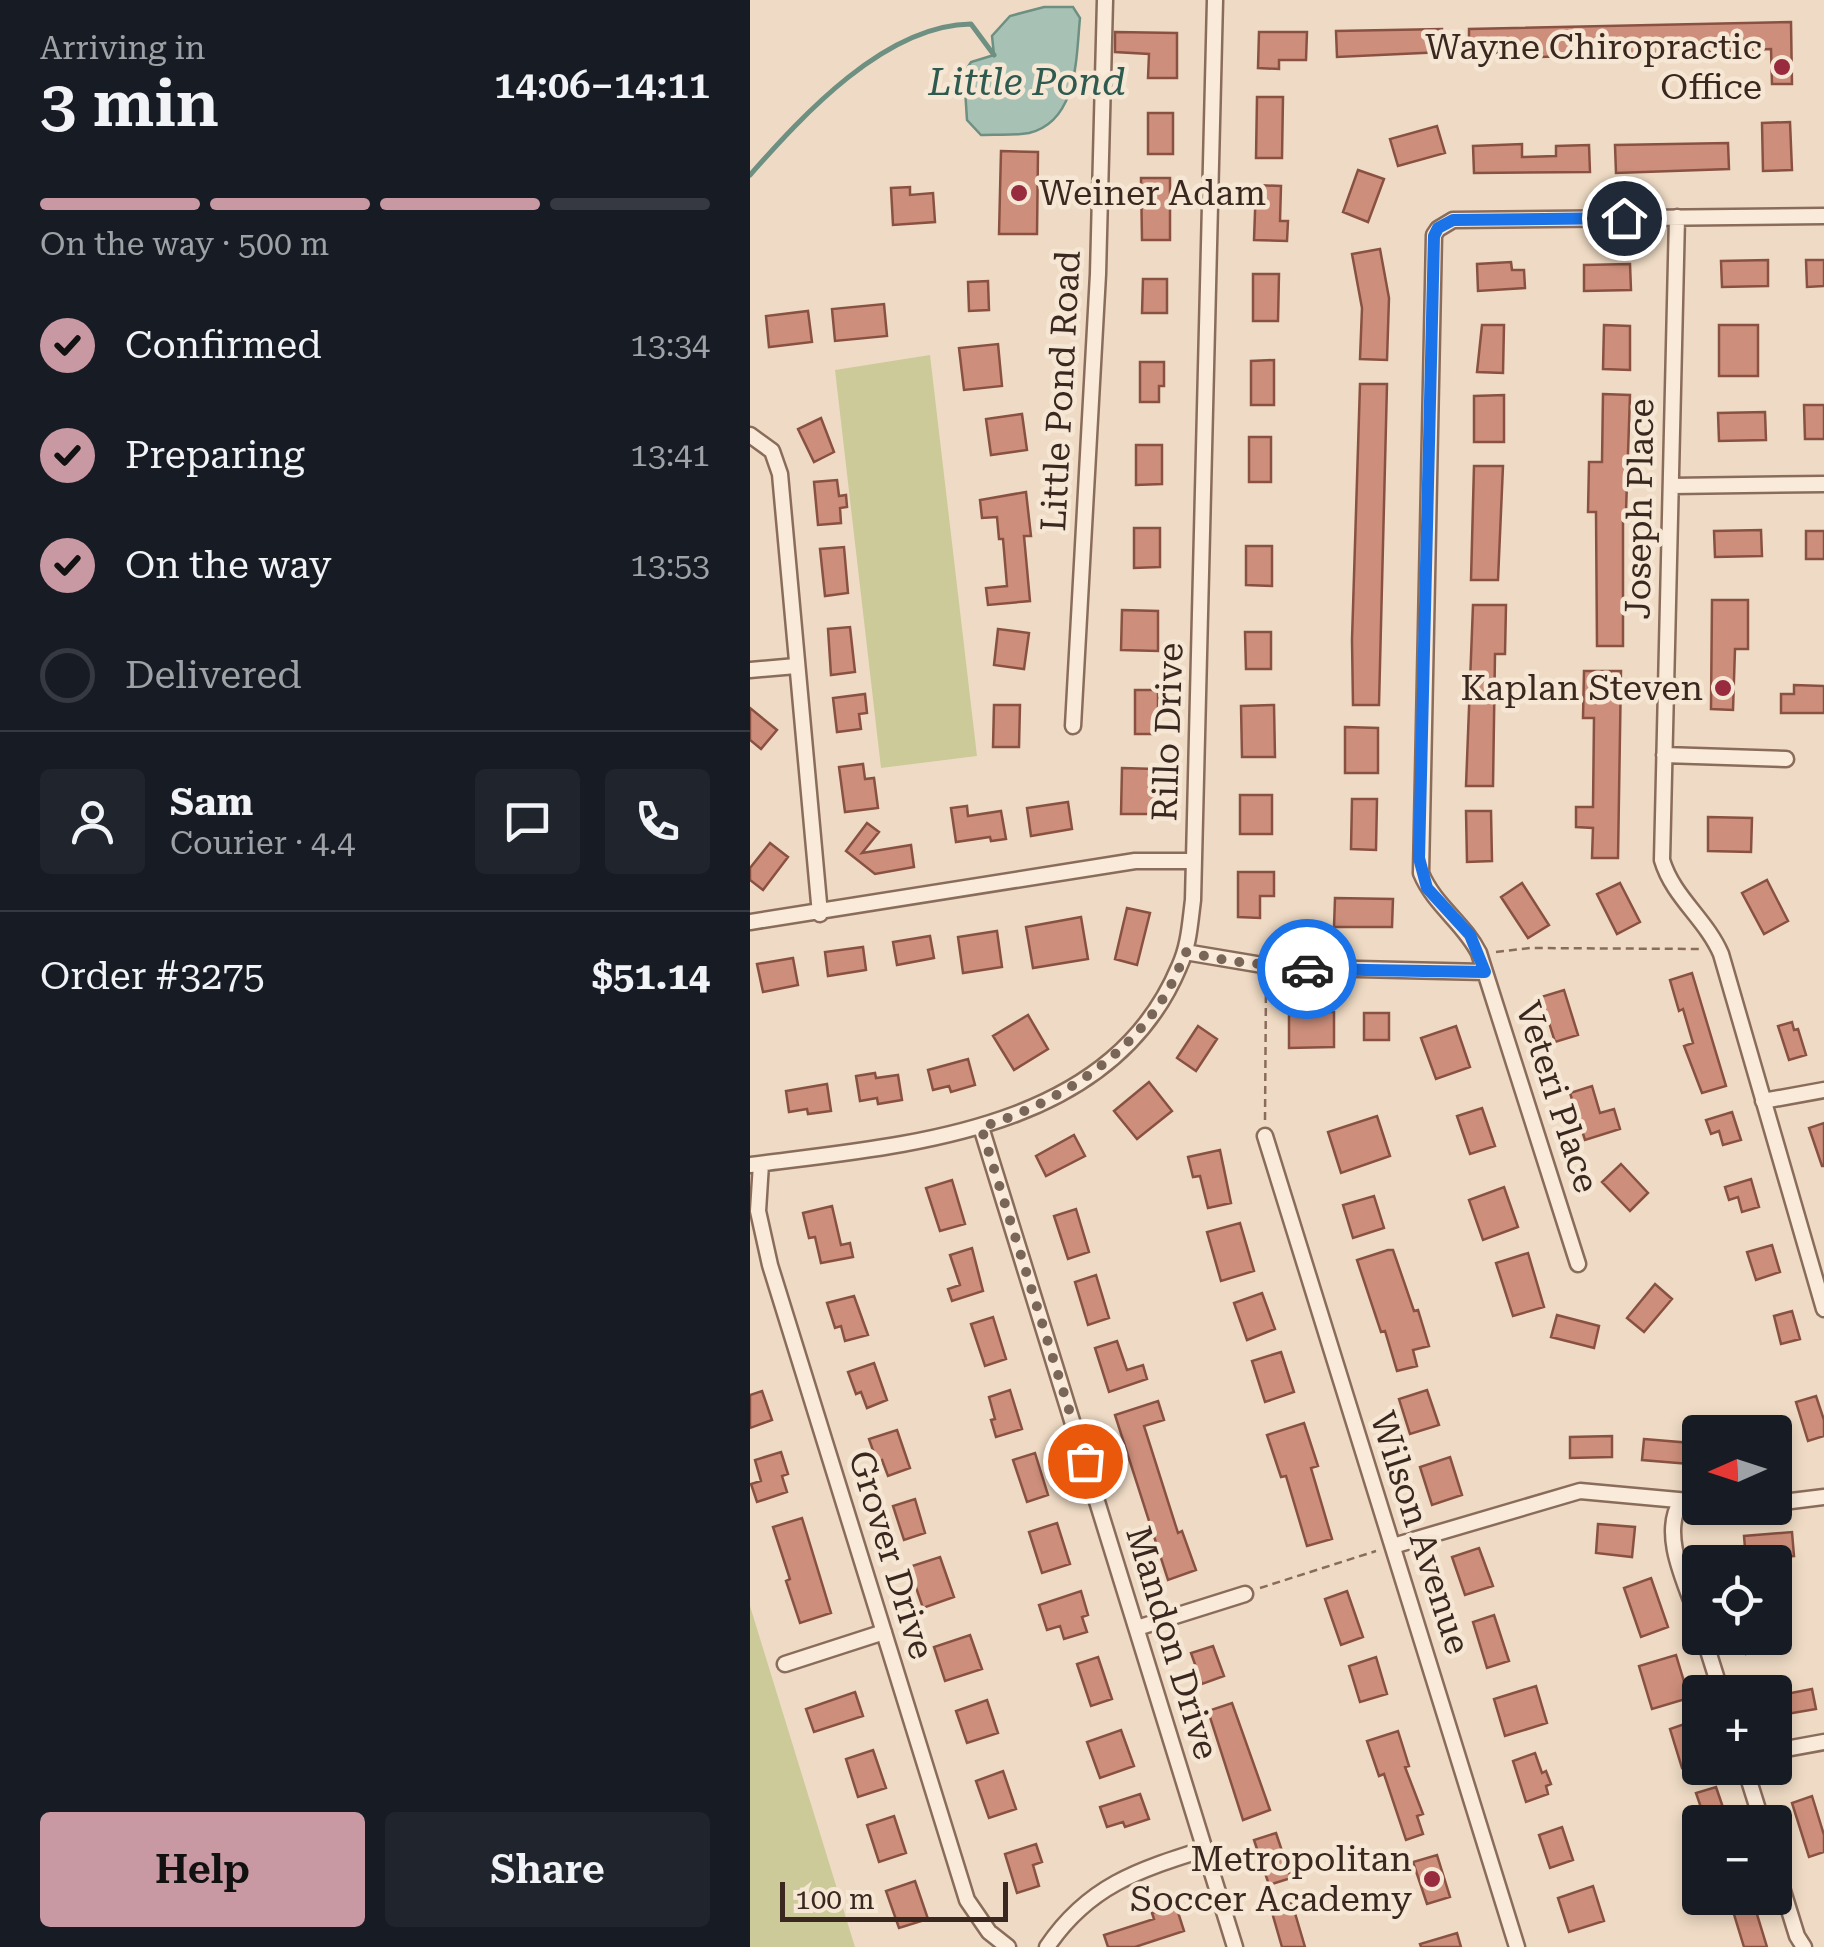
<!DOCTYPE html>
<meta charset="utf-8">
<style>
:root{--surface:#171b24;--page:#20242c;--text:#f1f3f6;--muted:#9ea1a6;--line:#363941;--accent:#c999a3}
body{margin:0;font-family:"Roboto Serif",serif;background:var(--page);color:var(--text);height:100vh;display:flex;flex-direction:column;font-size:38px;white-space:nowrap}
*{box-sizing:border-box;margin:0}
p{font-size:32px;color:var(--muted)}
.icon{flex:none;width:55px;height:55px;fill:none;stroke:currentColor;stroke-width:2;stroke-linecap:round;stroke-linejoin:round}
.map{position:relative;flex:1;overflow:hidden}
.sheet{display:flex;flex-direction:column;background:var(--surface);width:750px}
.sheet>*{flex:none}
.needle{width:65px;rotate:267deg}
.controls{position:absolute;left:932px;top:1415px;display:grid;gap:20px}
.controls a{display:grid;place-items:center;width:110px;height:110px;border-radius:10px;background:var(--surface);box-shadow:0 5px 15px #0003;font-size:50px}
.scale{position:absolute;left:30px;bottom:25px;width:228px;box-sizing:border-box;padding-left:10px;border:5px solid #3a271f;border-top:0;font-size:28px;line-height:35px;white-space:nowrap;color:#3a271f;-webkit-text-stroke:8px #f6e7d5;paint-order:stroke}
.pin{position:absolute;display:grid;place-items:center;width:85px;height:85px;color:#fff;margin:-42px;border:5px solid #fff;border-radius:50%;box-shadow:0 2px 10px #0007}
.courier{position:absolute;display:grid;place-items:center;width:100px;height:100px;margin:-50px;border:8px solid #1a73e8;border-radius:50%;background:#fff;color:#222;box-shadow:0 2px 12px #0007}
.overview em{font-style:normal;font-weight:600}
.overview div{display:flex;flex-direction:column-reverse}
.overview{display:flex;align-items:center;justify-content:space-between;height:170px;padding:0 40px}
h1{font-size:65px;font-weight:600;line-height:75px}
.bar{display:grid;grid-template-columns:repeat(4,1fr);gap:15px 10px;align-content:center;height:120px;padding:0 40px}
.bar i{height:12px;border-radius:8px;background:var(--line)}
.bar .active{background:var(--accent)}
.bar p{grid-column:span 4}
.line{display:flex;align-items:center;gap:25px;padding:0 40px;border-top:2px solid var(--line)}
.line div{flex:1}
.round{display:grid;place-items:center;flex:none;width:105px;height:105px;border-radius:10px;background:var(--page)}
ol{padding:0 40px;list-style:none}
li{display:flex;align-items:center;gap:30px;height:110px}
li p{margin-inline-start:auto}
li .icon{padding:10px;border-radius:50%;background:var(--accent);color:#111;stroke-width:4}
li:last-child{color:var(--muted)}
li i{width:55px;height:55px;border:5px solid var(--line);border-radius:50%}
.cta{display:flex;gap:20px;margin-top:auto;padding:20px 40px}
.cta a{flex:1;height:115px;border-radius:10px;background:var(--accent);color:#111;font-size:40px;font-weight:600;line-height:115px;text-align:center}
.cta a+a{background:var(--page);color:var(--text)}
main{display:flex;flex:1;min-height:0}
.map>svg:first-child{display:block}
.green{fill:#cdca99}
.water{fill:#a7c2b5;stroke:#6d9082;stroke-width:2.5}
.lines{fill:none;stroke-linecap:round;stroke-linejoin:round}
.stream{stroke:#6d9082;stroke-width:5}
.building{fill:#cd8f7b;stroke:#895141;stroke-width:2.5}
.street-casing{stroke:#8a6c5b;stroke-width:19}
.path{stroke:#8a6c5b;stroke-width:2.5;stroke-dasharray:8 5;stroke-linecap:butt}
.street{stroke:#f9ead9;stroke-width:14}
.done{stroke:#796659;stroke-width:10;stroke-dasharray:0 18}
.route{stroke:#1a73e8;stroke-width:12}
.poi-dot{fill:#992b3e;stroke:#f6e7d5;stroke-width:4}
.labels{text-anchor:middle;dominant-baseline:central;stroke-width:9;stroke-linejoin:round;paint-order:stroke}
.poi-label{font-size:35px;fill:#3a271f;stroke:#f6e7d5;text-anchor:end}
.street-label{font-size:35px;fill:#3a271f;stroke:#f6e7d5}
.water-label{font-size:38px;font-style:italic;fill:#2e5a4f;stroke:#f6e7d5}
</style>
<main>
<section class="sheet">
<div class="overview"><div><h1>3 min</h1><p>Arriving in</p></div><em>14:06–14:11</em></div>
<div class="bar"><i class="active"></i><i class="active"></i><i class="active"></i><i></i><p>On the way · 500 m</p></div>
<ol>
<li><svg class="icon" aria-label="check" viewBox="0 0 24 24"><path d="M5 12l5 5 9-10"/></svg>Confirmed<p>13:34</p></li>
<li><svg class="icon" aria-label="check" viewBox="0 0 24 24"><path d="M5 12l5 5 9-10"/></svg>Preparing<p>13:41</p></li>
<li><svg class="icon" aria-label="check" viewBox="0 0 24 24"><path d="M5 12l5 5 9-10"/></svg>On the way<p>13:53</p></li>
<li><i></i>Delivered</li>
</ol>
<div class="line" style="height:180px"><a class="round"><svg class="icon" aria-label="person" viewBox="0 0 24 24"><circle cx="12" cy="8" r="4"/><path d="M4 21q1-7 8-7t8 7"/></svg></a><div><b>Sam</b><p>Courier · 4.4</p></div><a class="round"><svg class="icon" aria-label="chat" viewBox="0 0 24 24"><path d="M4 5h16v11H9l-5 4z"/></svg></a><a class="round"><svg class="icon" aria-label="phone" viewBox="0 0 24 24"><path d="M5 4h4l2 5-3 2q2 4 5 5l2-3 5 2v4C11 20 4 13 5 4z"/></svg></a></div>
<div class="line" style="height:130px"><div>Order #3275</div><b>$51.14</b></div>
<div class="cta"><a>Help</a><a>Share</a></div>
</section>
<div class="map">
<svg width="1074" height="1947" viewBox="0 0 1074 1947">
<rect width="100%" height="100%" fill="#efdbc5"/>
<path class="green" d="M180,355L227,756L131,768L85,370Z
M0,1606L105,1947H0Z"/>
<path class="water" d="M294,7H323L330,18C326,58 328,121 279,133C264,136 246,134 231,135L217,120L214,73L221,62L244,55L242,36L260,16Z"/>
<g class="lines">
<path class="stream" d="M0,175C53,115 135,25 221,24L244,55"/>
</g>
<path class="building" d="M1041,22L1042,84H1022L1021,49L868,55V46L839,47V56L787,57V52L719,54V29Z
M692,29L693,52L587,57L586,31Z
M365,32L427,33V78H398L399,54L365,52Z
M509,32H557L556,60H529V69L508,68Z
M507,97H533L532,158H506Z
M398,113H423V154H398Z
M1040,122L1042,170L1013,171L1012,123Z
M687,126L695,153L648,166L640,139Z
M978,143L979,169L866,173L865,145Z
M772,144V157L806,156V146L839,145L840,172L724,173L723,146Z
M251,151L288,152L287,234H249Z
M608,170L634,179L618,222L593,212Z
M391,178H420V240H392Z
M506,185L531,186L530,221H538L537,241L504,240Z
M160,187V195L183,193L185,222L143,225L141,188Z
M630,249L639,298L637,360L610,359L612,308L602,254Z
M1018,260V286L972,287L971,261Z
M1056,260H1074V286L1057,287Z
M761,262L762,270H774L775,288L728,291L727,264Z
M880,264L881,290L834,291V265Z
M503,274H529L528,321H503Z
M393,279H417V313H392Z
M238,281L239,310L219,311L218,282Z
M134,304L137,336L85,341L82,309Z
M58,311L62,342L19,347L16,316Z
M732,325H754L753,373L727,372Z
M854,325L880,326V370L853,369Z
M969,325H1008V376H969Z
M248,344L252,386L214,390L209,348Z
M524,360V405H501V361Z
M390,362H414V386H409V402H390Z
M610,384H637L629,705H603L602,640Z
M853,394L880,395L876,512H873V646H847L846,512H838L839,462H852Z
M754,395V442H724V396Z
M1054,405H1074V439H1055Z
M1015,412L1016,440L969,441L968,413Z
M272,414L277,450L241,455L236,419Z
M71,418L84,452L64,462L48,429Z
M499,437H521V482H499Z
M386,445H412V484L386,485Z
M724,466H753L748,580H721Z
M87,480L89,496L96,495L97,507L90,508L91,523L68,525L64,482Z
M276,492L281,536H274L280,601L238,605L236,588L257,586L253,539H249L247,517L232,518L230,500Z
M384,528H410V567L384,568Z
M1011,530L1012,556L965,557L964,531Z
M1056,531H1074V559H1056Z
M496,546H522V586L496,585Z
M94,547L98,593L75,596L70,549Z
M962,600H998V649H985L983,710L961,709Z
M723,605H756L755,654H745L743,786H716Z
M372,610L408,611V651L371,650Z
M100,627L105,672L81,675L78,629Z
M248,629L279,633L274,669L244,665Z
M495,632H521V669H496Z
M834,671H871L868,858H842L843,828L826,827V807H843L844,718H833Z
M1044,685L1074,686V713H1031V694H1044Z
M385,690H408V734H385Z
M115,694L117,713L109,714L111,729L87,732L83,698Z
M244,705H270L269,747H243Z
M524,705L525,757H492L491,706Z
M0,708L27,730L11,749L0,740Z
M595,727L628,728V773H595Z
M113,764L115,779L124,778L128,808L95,812L89,767Z
M372,768L405,769V814H371Z
M490,795H522V834H490Z
M602,799H627L626,850L601,849Z
M318,802L322,829L281,836L277,808Z
M217,806L218,816L251,811L256,839L241,841L240,837L206,842L201,808Z
M716,811H741L742,861L717,862Z
M958,817L1002,818L1001,852L958,851Z
M117,823L129,832L112,853L161,845L164,867L125,874L96,851Z
M20,843L38,857L13,890L0,880V868Z
M488,872H524V896H510V918L488,917Z
M1017,880L1038,921L1014,934L992,893Z
M772,883L799,925L778,938L751,897Z
M870,883L890,922L867,934L847,894Z
M585,898L643,899L642,927H584Z
M377,908L400,913L387,965L365,959Z
M331,917L338,959L283,968L276,927Z
M247,931L252,967L213,973L208,937Z
M180,936L184,958L147,965L143,942Z
M113,947L116,970L78,976L75,952Z
M43,958L48,985L13,992L7,964Z
M942,973L976,1086L952,1093L934,1046L943,1043L933,1009L929,1011L920,980Z
M814,990L828,1035L805,1042L791,997Z
M539,1012H584V1047L539,1048Z
M614,1013H639V1040H614Z
M278,1015L298,1049L264,1070L243,1036Z
M1042,1022L1044,1030L1048,1029L1056,1055L1039,1060L1028,1026Z
M448,1026L467,1039L446,1071L427,1058Z
M706,1026L720,1067L686,1079L671,1038Z
M218,1059L225,1085L201,1092L199,1086L183,1090L178,1070Z
M125,1073L126,1078L148,1075L152,1100L128,1104L127,1098L110,1101L106,1076Z
M399,1082L422,1111L387,1139L364,1111Z
M77,1084L81,1111L58,1114L57,1109L39,1112L36,1091Z
M842,1086L850,1113L864,1109L870,1129L835,1140L820,1093Z
M732,1108L745,1146L720,1154L707,1116Z
M982,1112L991,1140L973,1145L969,1131L961,1134L956,1120Z
M627,1116L640,1156L591,1173L578,1132Z
M1074,1123V1166H1072L1059,1128Z
M324,1135L335,1156L296,1176L286,1156Z
M470,1150L481,1203L458,1208L450,1176L443,1177L438,1157Z
M871,1164L898,1193L880,1211L852,1182Z
M1001,1179L1009,1207L992,1212L988,1197L979,1200L975,1187Z
M202,1180L215,1224L190,1231L176,1188Z
M754,1187L768,1227L733,1240L719,1200Z
M624,1196L634,1228L603,1238L593,1205Z
M82,1206L91,1245L100,1243L103,1257L71,1263L65,1237L59,1238L53,1213Z
M326,1209L339,1252L318,1259L304,1216Z
M490,1223L504,1271L471,1281L457,1232Z
M1022,1245L1030,1272L1006,1280L997,1252Z
M222,1248L233,1291L202,1301L198,1289L210,1285L200,1255Z
M638,1250H643L664,1311L668,1310L679,1346L663,1350L667,1366L647,1371L635,1331L631,1332L607,1260Z
M778,1253L794,1307L763,1316L746,1263Z
M346,1275L359,1318L338,1325L325,1282Z
M905,1284L922,1299L894,1332L877,1318Z
M512,1293L525,1329L497,1340L484,1303Z
M104,1296L118,1335L95,1341L91,1326L85,1328L77,1303Z
M1042,1311L1050,1339L1031,1344L1024,1316Z
M807,1315L849,1326L844,1348L801,1337Z
M243,1317L256,1359L235,1366L221,1324Z
M367,1341L377,1370L393,1365L397,1379L359,1392L345,1348Z
M531,1352L544,1392L515,1402L502,1361Z
M124,1363L137,1400L117,1408L111,1392L106,1394L98,1372Z
M260,1390L272,1429L246,1437L241,1420L245,1419L239,1397Z
M677,1390L689,1425L660,1434L649,1399Z
M12,1391L22,1420L0,1428V1395Z
M1066,1396L1074,1420V1436L1058,1441L1046,1402Z
M408,1401L414,1420L394,1426L428,1533L432,1531L446,1570L418,1580L365,1415Z
M554,1423L568,1466L561,1468L582,1539L557,1546L536,1476L531,1477L517,1435Z
M147,1430L160,1468L138,1476L132,1460L127,1462L119,1439Z
M862,1436V1457L820,1458V1437Z
M894,1439L941,1443L939,1464L892,1460Z
M31,1452L38,1474L32,1476L37,1492L7,1502L1,1484L11,1481L5,1460Z
M285,1453L298,1495L277,1502L263,1460Z
M700,1457L712,1495L682,1505L670,1467Z
M165,1499L175,1533L154,1540L143,1506Z
M52,1518L81,1613L50,1623L36,1581L40,1579L23,1527Z
M307,1523L320,1564L292,1573L279,1532Z
M848,1524L885,1527L882,1557L846,1553Z
M1042,1532L1044,1556L996,1560L994,1536Z
M729,1548L743,1586L715,1595L702,1557Z
M190,1557L204,1597L173,1608L159,1567Z
M901,1578L918,1627L891,1637L874,1588Z
M331,1591L338,1615L332,1617L337,1632L314,1639L310,1626L297,1630L289,1605Z
M597,1591L613,1637L591,1645L575,1599Z
M744,1615L759,1661L737,1668L723,1622Z
M220,1635L232,1669L195,1681L184,1647Z
M991,1638H1012L1015,1648L996,1654Z
M463,1646L474,1676L452,1684L441,1653Z
M926,1655L939,1698L902,1709L889,1666Z
M348,1657L362,1699L341,1706L327,1664Z
M626,1657L637,1694L610,1702L599,1666Z
M786,1686L797,1723L755,1736L744,1699Z
M1062,1689L1066,1709L1025,1716V1696Z
M105,1692L113,1716L64,1732L56,1709Z
M237,1700L248,1733L217,1743L206,1711Z
M482,1703L520,1810L493,1820L458,1711Z
M946,1720L950,1732V1762L932,1768L920,1729Z
M371,1730L384,1766L350,1778L337,1742Z
M648,1731L659,1766L655,1767L673,1814L667,1816L673,1834L656,1840L634,1774L629,1776L617,1741Z
M123,1750L136,1788L108,1797L96,1759Z
M785,1753L792,1773L796,1771L801,1784L796,1786L798,1794L776,1802L763,1761Z
M253,1771L266,1809L239,1818L226,1781Z
M966,1787L978,1822H956L946,1793Z
M390,1794L399,1819L375,1827L373,1822L357,1827L350,1807Z
M1062,1796L1074,1835V1852L1059,1857L1042,1803Z
M144,1816L156,1853L129,1862L117,1825Z
M812,1827L823,1860L800,1868L789,1835Z
M526,1833L541,1878L519,1885L504,1840Z
M286,1844L292,1862L283,1865L289,1886L267,1893L255,1854Z
M687,1855L700,1897L677,1904L663,1862Z
M165,1881L178,1919L149,1928L136,1891Z
M843,1886L854,1921L819,1932L808,1898Z
M979,1898H1002L1017,1947H994Z
M542,1903L555,1947H532L521,1909Z
M426,1906L434,1931L385,1947H358L354,1935L404,1919L402,1913Z
M707,1933L711,1947H671L670,1944Z"/>
<g class="lines">
<g class="street-casing">
<path id="street" d="M927,217L912,860C923,897 956,919 971,954L1074,1309
M0,435L22,451L30,474L70,914
M921,486L1074,484
M0,670L46,666
M323,726L348,274L355,0
M914,755L1036,759
M0,922L385,861H444
M435,952L524,967L735,972
M1013,1101L1074,1090
M231,1127L485,1947
M515,1136L767,1947
M11,1164L8,1211L20,1265L217,1900L239,1932L258,1947
M0,1165C153,1145 359,1134 429,967C439,946 440,923 443,900L465,0
M828,1264L729,953C714,923 684,905 671,873L684,235L688,229L703,220L1074,216
M931,1501C909,1536 938,1588 950,1624
M1025,1503L1074,1497
M643,1546L830,1491L950,1502
M387,1628L495,1594
M954,1638L971,1692
M35,1664L134,1632
M1025,1751L1074,1742
M995,1768L1012,1822
M1025,1865L1047,1936L1054,1947
M297,1947C338,1886 388,1870 455,1849"/>
</g>
<path class="path" d="M746,952L780,948L952,949
M515,1120L516,983
M510,1588L626,1551"/>
<use href="#street" class="street"/>
</g>
<g class="lines">
<path class="done" d="M335,1461L231,1127C317,1101 406,1041 435,952L480,961L557,969"/>
<path class="route" d="M557,969L735,972L720,935L677,888L669,858L684,236L688,228L703,220L874,218"/>
</g>
<g class="poi-dot">
<circle cx="1032" cy="67" r="10"/>
<circle cx="269" cy="193" r="10"/>
<circle cx="973" cy="688" r="10"/>
<circle cx="682" cy="1879" r="10"/>
</g>
<g class="labels">
<g class="poi-label">
<text x="1012" y="47">Wayne Chiropractic<tspan x="1012" dy="40">Office</tspan></text>
<text x="289" y="193" text-anchor="start">Weiner Adam</text>
<text x="953" y="688">Kaplan Steven</text>
<text x="662" y="1859">Metropolitan<tspan x="662" dy="40">Soccer Academy</tspan></text>
</g>
<g class="street-label">
<text transform="translate(311 391) rotate(-87)">Little Pond Road</text>
<text transform="translate(890 509) rotate(-89)">Joseph Place</text>
<text transform="translate(418 732) rotate(-88)">Rillo Drive</text>
<text transform="translate(807 1097) rotate(72)">Veteri Place</text>
<text transform="translate(670 1533) rotate(72)">Wilson Avenue</text>
<text transform="translate(141 1555) rotate(73)">Grover Drive</text>
<text transform="translate(422 1643) rotate(73)">Mandon Drive</text>
</g>
<g class="water-label">
<text x="277" y="82">Little Pond</text>
</g>
</g>
</svg>
<div class="controls">
<a><svg class="needle" viewBox="-14 -14 28 28"><path d="M0-13l5 13h-10z" fill="#e53935"/><path d="M0 13l5-13h-10z" fill="#9ea1a6"/></svg></a>
<a><svg class="icon" aria-label="locate" viewBox="0 0 24 24"><circle cx="12" cy="12" r="6"/><path d="M12 2v4M12 18v4M2 12h4M18 12h4"/></svg></a>
<a>+</a>
<a>−</a>
</div>
<div class="scale">100 m</div>
<div class="pin" style="left:335px;top:1461px;background:#ea580c"><svg class="icon" aria-label="bag" viewBox="0 0 24 24"><path d="M5 8h14l-1 12H6zM9 8a3 3 0 0 1 6 0"/></svg></div>
<div class="pin" style="left:874px;top:218px;background:#1f2937"><svg class="icon" aria-label="home" viewBox="0 0 24 24"><path d="M3 11l9-7 9 7M6 9v11h12V9"/></svg></div>
<div class="courier" style="left:557px;top:969px"><svg class="icon" aria-label="car" viewBox="0 0 24 24"><path d="M5 17H2v-5l4-1 3-4h7l3 4 3 1v5h-3M9 17h6M6 11h13"/><circle cx="7" cy="17" r="2"/><circle cx="17" cy="17" r="2"/></svg></div>
</div>
</main>
